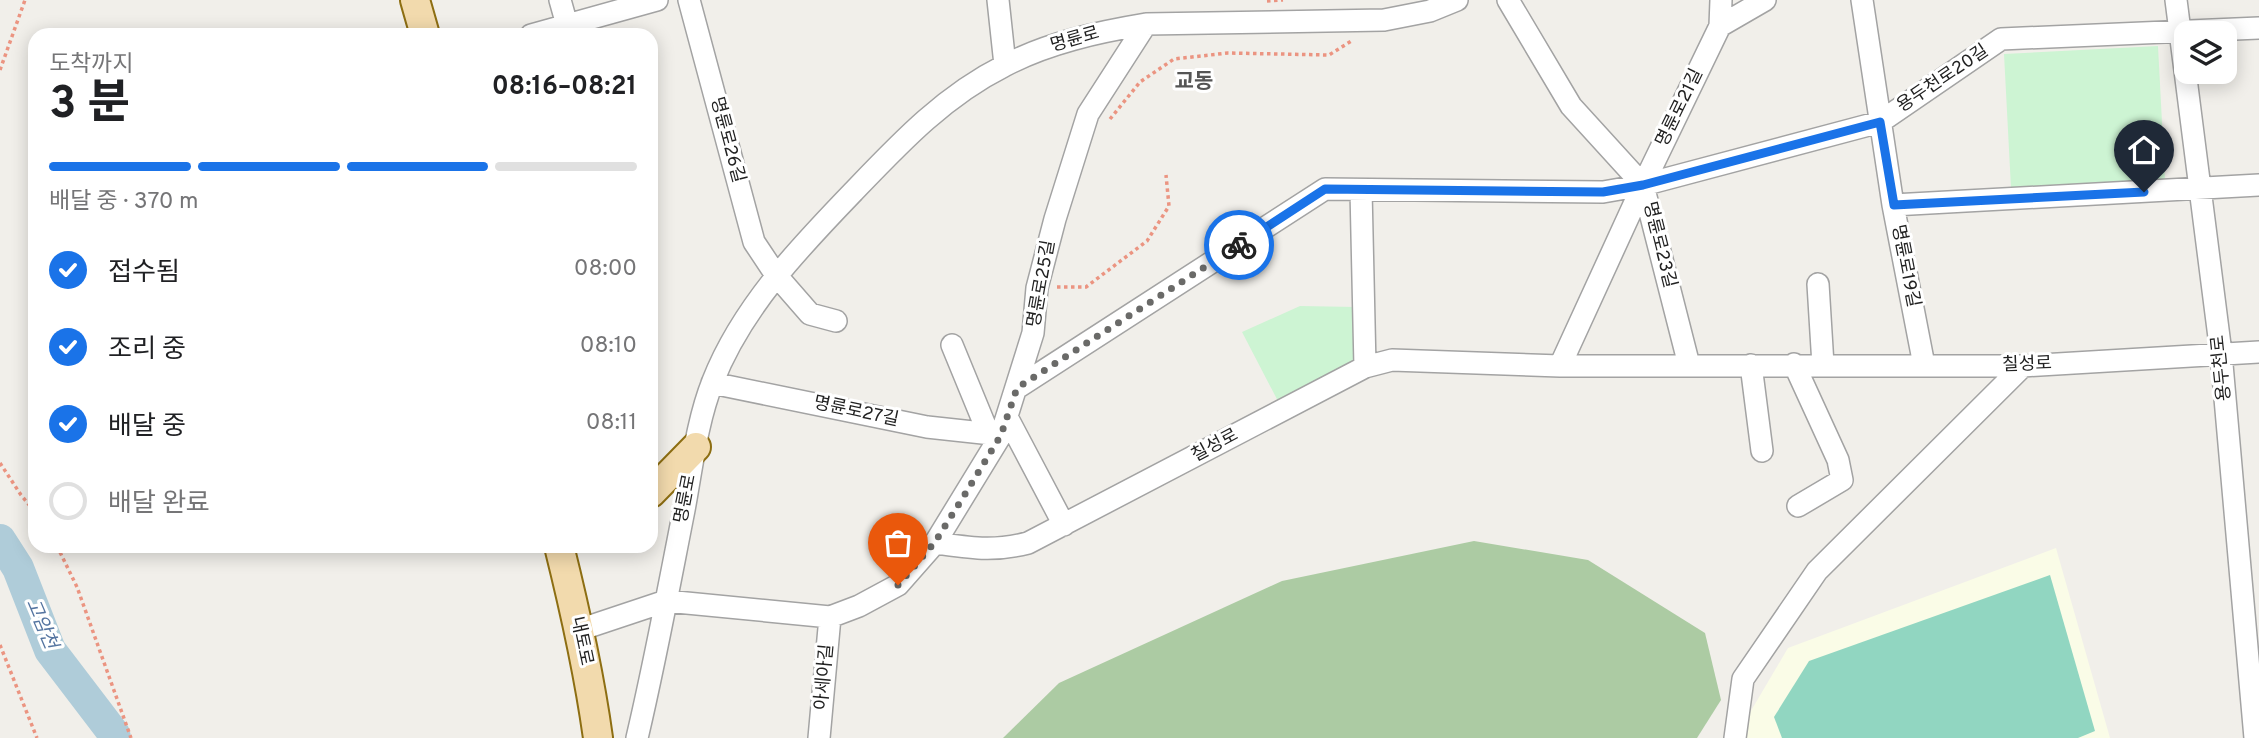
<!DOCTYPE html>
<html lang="ko">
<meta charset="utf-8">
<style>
:root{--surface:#fff;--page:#f6f6f6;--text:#202124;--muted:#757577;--line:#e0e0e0;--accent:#1a73e8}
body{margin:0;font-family:Overpass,"Noto Sans KR",sans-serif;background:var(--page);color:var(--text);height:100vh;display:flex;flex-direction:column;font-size:26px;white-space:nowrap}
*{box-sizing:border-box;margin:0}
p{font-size:23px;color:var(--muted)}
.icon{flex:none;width:38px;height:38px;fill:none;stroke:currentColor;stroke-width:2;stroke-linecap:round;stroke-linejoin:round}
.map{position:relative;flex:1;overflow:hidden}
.details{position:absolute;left:28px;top:28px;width:630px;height:525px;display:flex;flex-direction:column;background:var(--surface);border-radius:21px;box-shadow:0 4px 18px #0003}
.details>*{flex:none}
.tools{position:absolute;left:2174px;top:21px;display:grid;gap:14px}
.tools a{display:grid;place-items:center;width:63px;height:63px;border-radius:14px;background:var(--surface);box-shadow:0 4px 18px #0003;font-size:35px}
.pin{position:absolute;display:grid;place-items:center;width:60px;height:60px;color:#fff;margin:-72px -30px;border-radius:50% 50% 50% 0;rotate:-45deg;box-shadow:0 0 7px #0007}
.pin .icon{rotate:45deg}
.courier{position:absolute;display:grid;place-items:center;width:70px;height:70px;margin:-35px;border:5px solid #1a73e8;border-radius:50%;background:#fff;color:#222;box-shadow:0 2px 9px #0007}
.summary em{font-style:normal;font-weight:700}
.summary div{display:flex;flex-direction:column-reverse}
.summary{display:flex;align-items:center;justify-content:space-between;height:119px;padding:0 21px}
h1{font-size:46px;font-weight:700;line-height:52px}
.bar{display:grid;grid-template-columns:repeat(4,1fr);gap:10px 7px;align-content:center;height:84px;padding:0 21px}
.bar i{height:9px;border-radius:5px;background:var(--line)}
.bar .on{background:var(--accent)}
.bar p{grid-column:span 4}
ol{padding:0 21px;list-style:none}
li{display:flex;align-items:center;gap:21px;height:77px}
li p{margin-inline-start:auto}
li .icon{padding:7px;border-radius:50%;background:var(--accent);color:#fff;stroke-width:4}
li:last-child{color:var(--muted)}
li i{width:38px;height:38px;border:4px solid var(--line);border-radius:50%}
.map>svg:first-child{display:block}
.education{fill:#fafce7}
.forest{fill:#accba3}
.park{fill:#cdf4d3}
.pitch{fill:#91d6c1}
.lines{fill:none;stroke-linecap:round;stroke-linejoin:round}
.river{stroke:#afccd9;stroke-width:32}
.minor-casing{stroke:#a3a3a3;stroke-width:24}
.major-casing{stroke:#8d6e12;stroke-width:32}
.path{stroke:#eb9481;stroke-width:3.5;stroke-dasharray:3.5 3.5;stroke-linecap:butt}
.minor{stroke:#fff;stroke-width:21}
.major{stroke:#f2daad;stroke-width:28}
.done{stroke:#6a6a68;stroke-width:7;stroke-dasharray:0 12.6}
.route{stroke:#1a73e8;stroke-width:9}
.labels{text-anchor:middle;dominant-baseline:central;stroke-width:6;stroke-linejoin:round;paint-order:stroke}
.street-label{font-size:18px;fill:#222;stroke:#fff}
.water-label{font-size:19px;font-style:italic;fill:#5474a0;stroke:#fff}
.quarter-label{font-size:21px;font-weight:bold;fill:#555;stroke:#fff}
</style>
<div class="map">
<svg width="2259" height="738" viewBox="0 0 2259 738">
<rect width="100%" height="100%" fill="#f1efea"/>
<path class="education" d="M2056,548L2110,738H1735L1788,648Z"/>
<path class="forest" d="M1474,541L1588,560L1705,633L1721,700L1697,738H1003L1059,683L1282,581Z"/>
<path class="park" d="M2158,46L2165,180L2011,188L2004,54Z
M1300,306L1357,307L1361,360L1280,405L1242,332Z"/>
<path class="pitch" d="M2050,575L2095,731L2078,738H1782L1774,717L1809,661Z"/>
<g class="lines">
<path class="river" d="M0,540L18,568L50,650L114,734L115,738"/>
<g class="minor-casing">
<path id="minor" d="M560,0L567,25
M689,0L754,242L776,275L810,314L836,321
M998,0L1005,65
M1508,0L1571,106L1643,185L1689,365
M1862,0L1893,205L1924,365
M2176,0L2221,353L2255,738
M1720,26L1765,0
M531,35L657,0
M1361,190L1365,367
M1893,205L2259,185
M1818,284L1823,365
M952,345L989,435
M1794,364L1838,460L1842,480L1798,506
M1751,365L1762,451
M1560,366L1643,185L1720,26L1721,0
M712,383L927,427L1001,435
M1017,388L1325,189L1603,192L1643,185L1880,122L2001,39L2259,28
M1007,417L1064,525
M935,543L1001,435L1033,333L1037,288L1055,219L1088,114L1146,24
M579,630L666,601L830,617L859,606L898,585L935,543C972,548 992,552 1028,543L1365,367L1392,360L1560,366H2023L2259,352
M637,738C655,662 669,586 684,510C692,467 697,421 713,381C742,307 800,247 854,191C900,143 944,96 1004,66C1047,43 1098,32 1146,24L1384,20L1430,11L1457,0
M819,738L830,617
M1735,738L1743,679L1817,571L2023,366"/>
</g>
<g class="major-casing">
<path id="major" d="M415,0L425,35
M651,493L696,447
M559,546C575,610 589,673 598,738"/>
</g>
<path class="path" d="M1267,1L1283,0
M0,70L25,0
M1110,119L1140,82L1174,59L1228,53L1329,55L1353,40
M1057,287H1086L1147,241L1169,206L1166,175
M0,463L21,495L35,512
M57,546L77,587L131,738
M0,645L37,738"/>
<use href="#minor" class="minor"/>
<use href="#major" class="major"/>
</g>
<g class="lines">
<path class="done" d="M898,585L935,542L962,499L1001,435L1017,388L1239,245"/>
<path class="route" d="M1239,245L1325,189L1603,192L1643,185L1880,122L1894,205L2144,192"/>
</g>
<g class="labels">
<g class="street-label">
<text transform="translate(1075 40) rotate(-16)">명륜로</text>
<text transform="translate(1943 79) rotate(-34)">용두천로20길</text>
<text transform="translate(1680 108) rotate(-64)">명륜로21길</text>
<text transform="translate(727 140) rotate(75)">명륜로26길</text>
<text transform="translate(1659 245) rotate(76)">명륜로23길</text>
<text transform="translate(1905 266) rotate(79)">명륜로19길</text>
<text transform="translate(1042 284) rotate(-80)">명륜로25길</text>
<text transform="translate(2027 365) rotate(-2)">칠성로</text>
<text transform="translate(2222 368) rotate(-96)">용두천로</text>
<text transform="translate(856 412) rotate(12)">명륜로27길</text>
<text transform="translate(1215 446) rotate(-28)">칠성로</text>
<text transform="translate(686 499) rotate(-79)">명륜로</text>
<text transform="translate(581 641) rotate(78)">내토로</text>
<text transform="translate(825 677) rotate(-85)">아세아길</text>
</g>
<g class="water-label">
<text transform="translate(41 624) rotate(67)">고암천</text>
</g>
<g class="quarter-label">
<text x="1194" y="82">교동</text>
</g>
</g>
</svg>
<div class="tools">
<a><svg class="icon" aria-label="layers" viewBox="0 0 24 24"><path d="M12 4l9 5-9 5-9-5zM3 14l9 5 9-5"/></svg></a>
</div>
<div class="pin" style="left:898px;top:585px;background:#ea580c"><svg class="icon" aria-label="bag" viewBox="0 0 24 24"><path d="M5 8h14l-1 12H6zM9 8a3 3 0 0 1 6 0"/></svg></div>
<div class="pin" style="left:2144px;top:192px;background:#1f2937"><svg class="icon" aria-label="home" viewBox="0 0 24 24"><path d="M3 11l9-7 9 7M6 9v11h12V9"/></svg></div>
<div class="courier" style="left:1239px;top:245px"><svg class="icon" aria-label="bike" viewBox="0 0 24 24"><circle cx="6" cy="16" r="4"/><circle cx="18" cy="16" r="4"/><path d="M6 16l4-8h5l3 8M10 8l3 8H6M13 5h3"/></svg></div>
<section class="details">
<div class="summary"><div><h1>3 분</h1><p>도착까지</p></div><em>08:16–08:21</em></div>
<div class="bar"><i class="on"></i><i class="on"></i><i class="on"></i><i></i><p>배달 중 · 370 m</p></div>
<ol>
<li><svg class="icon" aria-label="check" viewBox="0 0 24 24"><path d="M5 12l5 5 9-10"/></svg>접수됨<p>08:00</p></li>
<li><svg class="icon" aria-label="check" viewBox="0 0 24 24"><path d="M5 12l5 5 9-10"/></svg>조리 중<p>08:10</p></li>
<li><svg class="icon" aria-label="check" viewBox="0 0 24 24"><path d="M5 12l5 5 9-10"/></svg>배달 중<p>08:11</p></li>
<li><i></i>배달 완료</li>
</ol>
</section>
</div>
